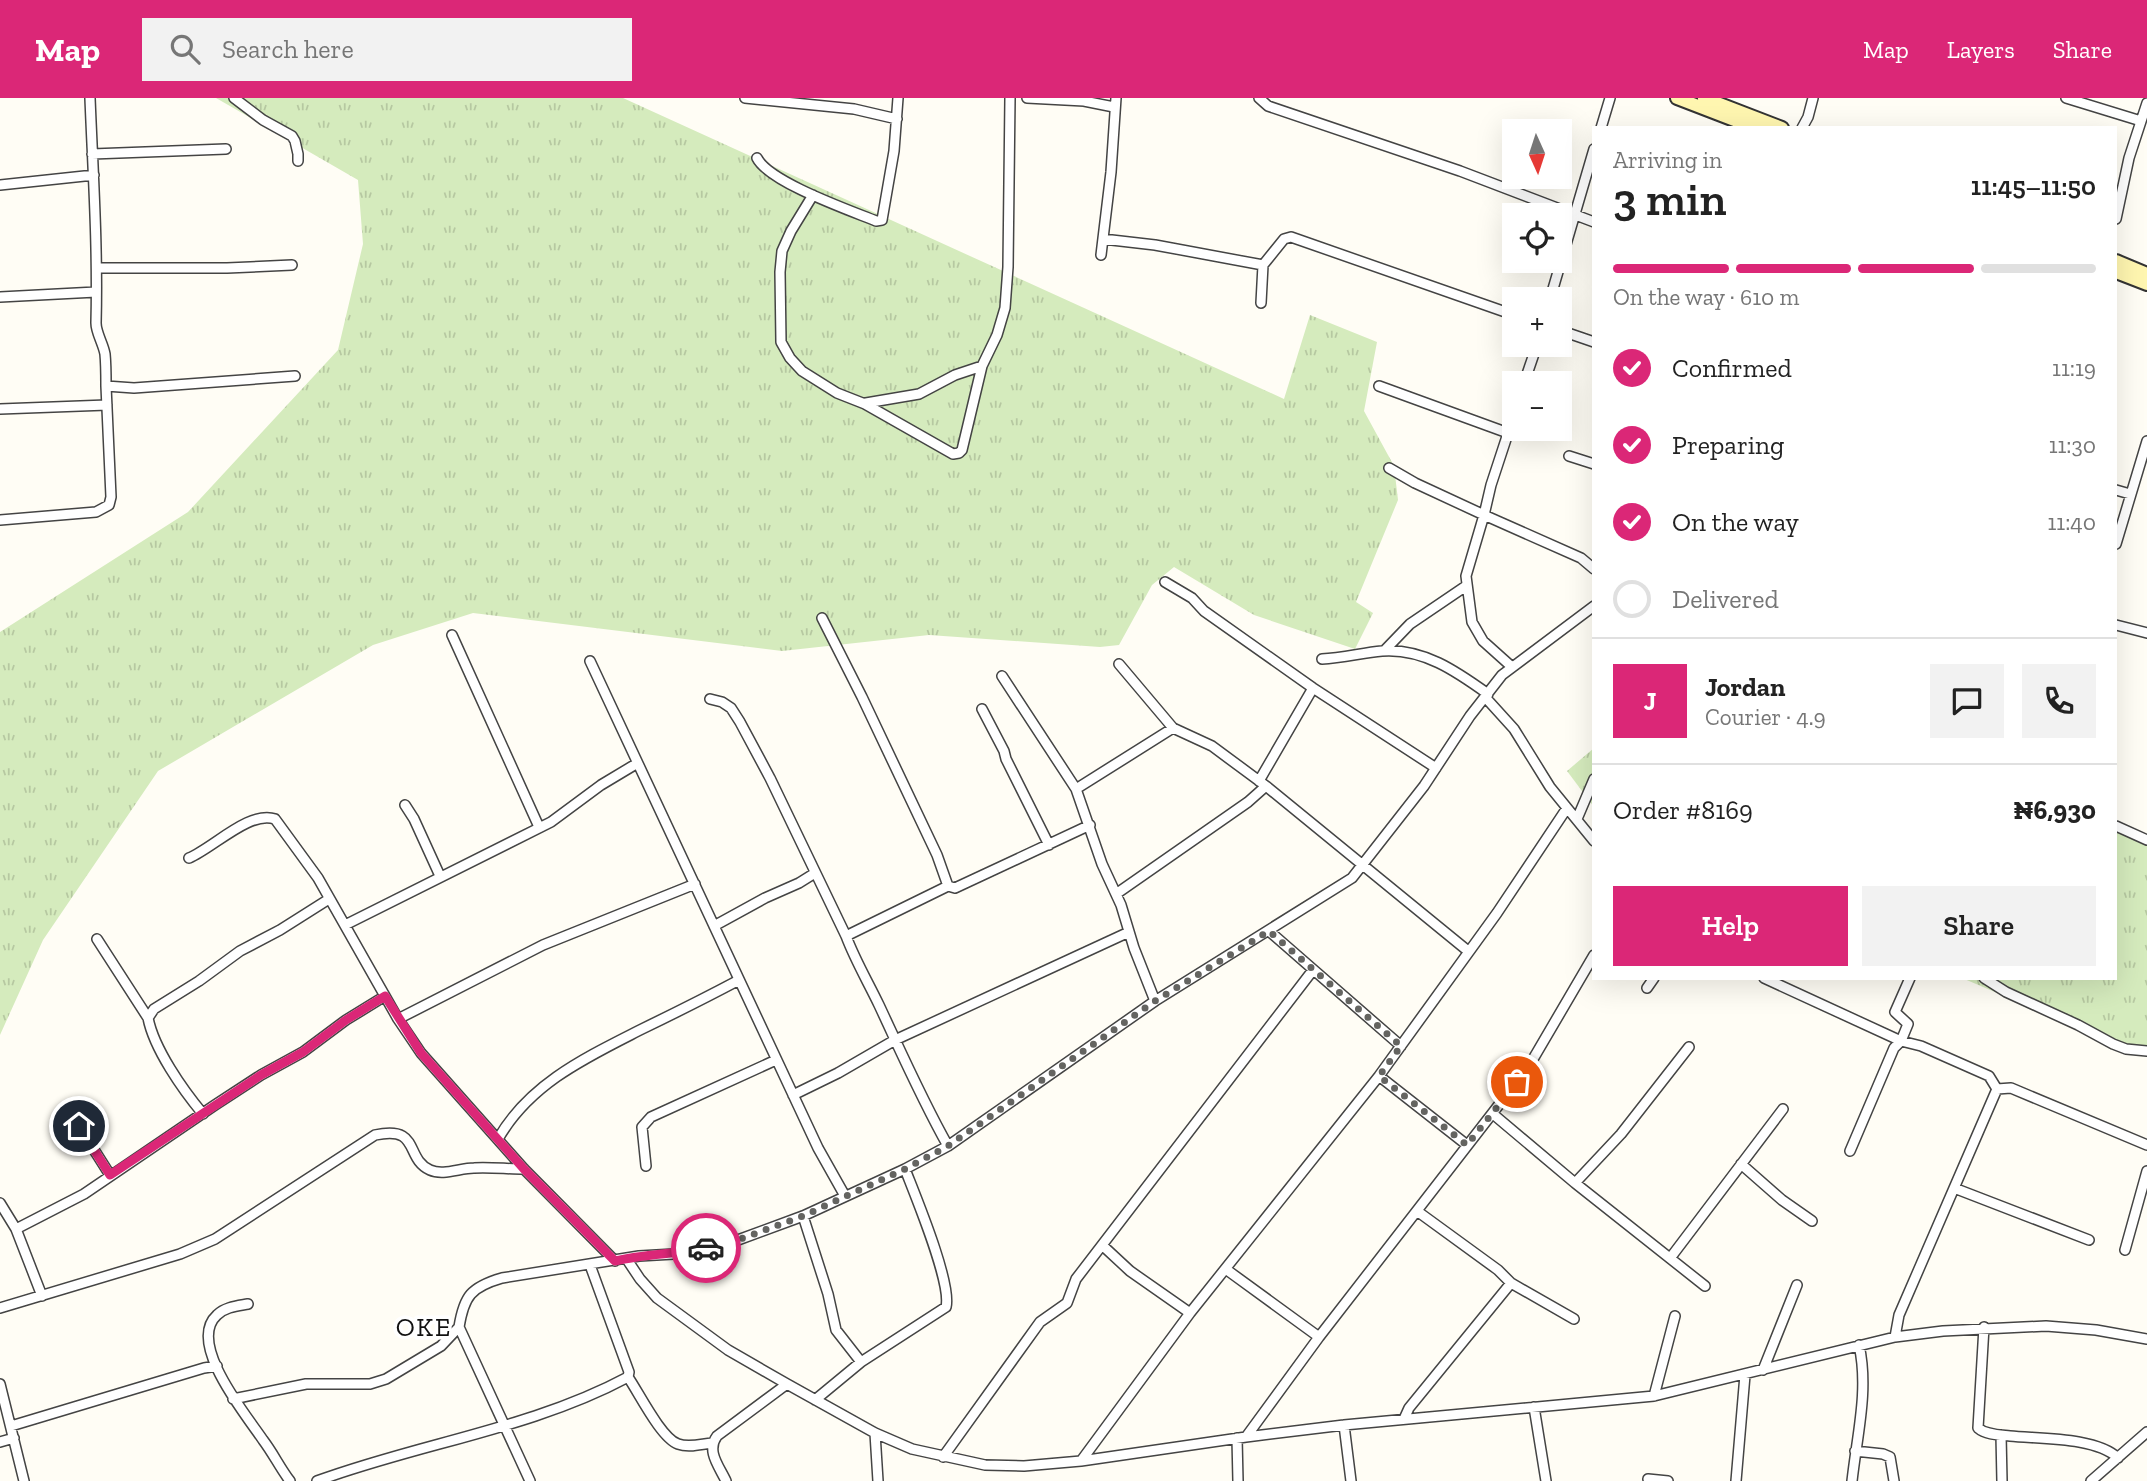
<!DOCTYPE html>
<meta charset="utf-8">
<style>
:root{--surface:#fff;--page:#f2f2f2;--text:#222;--muted:#767676;--line:#e0e0e0;--accent:#db2777}
body{margin:0;font-family:"Zilla Slab",serif;background:var(--page);color:var(--text);height:100vh;display:flex;flex-direction:column;font-size:26px;white-space:nowrap}
*{box-sizing:border-box;margin:0}
p{font-size:23px;color:var(--muted)}
.icon{flex:none;width:38px;height:38px;fill:none;stroke:currentColor;stroke-width:2;stroke-linecap:round;stroke-linejoin:round}
.map{position:relative;flex:1;overflow:hidden}
.details{position:absolute;left:1592px;top:28px;width:525px;height:854px;display:flex;flex-direction:column;background:var(--surface);border-radius:0px;box-shadow:0 7px 28px #0002}
.details>*{flex:none}
.needle{width:46px;rotate:177deg}
.tools{position:absolute;left:1502px;top:21px;display:grid;gap:14px}
.tools a{display:grid;place-items:center;width:70px;height:70px;border-radius:0px;background:var(--surface);box-shadow:0 7px 28px #0002;font-size:35px}
.pin{position:absolute;display:grid;place-items:center;width:60px;height:60px;color:#fff;margin:-30px;border:4px solid #fff;border-radius:50%;box-shadow:0 2px 7px #0007}
.courier{position:absolute;display:grid;place-items:center;width:70px;height:70px;margin:-35px;border:5px solid #db2777;border-radius:50%;background:#fff;color:#222;box-shadow:0 2px 9px #0007}
.head em{font-style:normal;font-weight:600}
.head div{display:flex;flex-direction:column-reverse}
.head{display:flex;align-items:center;justify-content:space-between;height:119px;padding:0 21px}
h1{font-size:46px;font-weight:600;line-height:52px}
.bar{display:grid;grid-template-columns:repeat(4,1fr);gap:10px 7px;align-content:center;height:84px;padding:0 21px}
.bar i{height:9px;border-radius:5px;background:var(--line)}
.bar .active{background:var(--accent)}
.bar p{grid-column:span 4}
.line{display:flex;align-items:center;gap:18px;padding:0 21px;border-top:2px solid var(--line)}
.line div{flex:1}
.round{display:grid;place-items:center;flex:none;width:74px;height:74px;border-radius:0px;background:var(--page)}
ol{padding:0 21px;list-style:none}
li{display:flex;align-items:center;gap:21px;height:77px}
li p{margin-inline-start:auto}
li .icon{padding:7px;border-radius:50%;background:var(--accent);color:#fff;stroke-width:4}
li:last-child{color:var(--muted)}
li i{width:38px;height:38px;border:4px solid var(--line);border-radius:50%}
.cta{display:flex;gap:14px;margin-top:auto;padding:14px 21px}
.cta a{flex:1;height:80px;border-radius:0px;background:var(--accent);color:#fff;font-size:28px;font-weight:600;line-height:80px;text-align:center}
.cta a+a{background:var(--page);color:var(--text)}
header{display:flex;align-items:center;gap:42px;box-sizing:border-box;height:98px;padding:0 35px;background:var(--accent);color:#fff}
header strong{font-size:33px}
nav{display:flex;gap:38px;margin-inline-start:auto;font-size:24px}
.search{width:490px;height:63px;background:var(--page);display:flex;align-items:center;gap:18px;box-sizing:border-box;padding:0 24px;border-radius:0px;color:var(--muted);font-size:26px}
.map>svg:first-child{display:block}
.grass{fill:url(#grass-tufts)}
.lines{fill:none;stroke-linecap:round;stroke-linejoin:round}
.minor-casing{stroke:#444;stroke-width:12}
.secondary-casing{stroke:#333;stroke-width:16}
.minor{stroke:#fff;stroke-width:9}
.secondary{stroke:#fff6b0;stroke-width:12}
.done{stroke:#646461;stroke-width:7;stroke-dasharray:0 12.6}
.route{stroke:#db2777;stroke-width:9}
.labels{text-anchor:middle;dominant-baseline:central;stroke-width:7;stroke-linejoin:round;paint-order:stroke}
.quarter-label{font-size:26px;letter-spacing:2px;fill:#111;stroke:#fff}
</style>
<header>
<strong>Map</strong>
<div class="search"><svg class="icon" aria-label="search" viewBox="0 0 24 24"><circle cx="10" cy="10" r="6"/><path d="M15 15l6 6"/></svg>Search here</div>
<nav><a>Map</a><a>Layers</a><a>Share</a></nav>
</header>
<div class="map">
<svg width="2147" height="1383" viewBox="0 0 2147 1383">
<defs>
<pattern id="grass-tufts" width="24" height="20" patternUnits="userSpaceOnUse" patternTransform="scale(1.75)"><rect width="24" height="20" fill="#d5ebbd"/><path d="M3 7l-1-3M5 7V3M7 7l1-3M15 17l-1-3M17 17v-4M19 17l1-3" fill="none" stroke="#b6c8a1"/></pattern>
</defs>
<rect width="100%" height="100%" fill="#fffdf5"/>
<path class="grass" d="M216,0H623L1284,301L1310,217L1377,244L1364,313L1394,368L1398,402L1356,504L1373,515L1355,551L1254,517L1174,469L1152,487L1119,547L1100,549L929,537L782,553L473,515L373,547L158,673L43,842L0,937V534L188,414L338,252L363,146L358,82Z
M1594,650V709L1567,673Z
M2116,731L2147,746V959L1962,880H2116Z"/>
<g class="lines">
<g class="minor-casing">
<path id="minor" d="M90,0C93,75 98,150 96,225C96,235 103,245 105,256C106,266 106,277 106,288L134,290L295,278
M234,0L263,22L292,38L295,43L298,56V63
M745,0L854,11L897,21
M1027,0L1084,3L1114,9
M1259,0L1268,8L1460,73L1594,124
M2066,0L2141,23
M1601,30L1610,0
M1802,30L1808,19L1813,0
M92,56L226,51
M757,60C769,84 849,112 876,123L882,122L894,53L898,0
M0,87L94,77
M813,97L791,133L782,153L780,174L781,244L790,260L802,273L837,295L865,306L953,356L959,355L962,352L982,268L997,237L1005,210L1008,169L1010,0
M2116,121L2129,60L2147,5
M1103,141L1155,147L1263,167
M1101,157L1111,74L1116,0
M98,170H227L292,167
M0,199L96,194
M1550,201L1594,51
M1261,205L1263,167L1284,141L1291,139L1514,217
M1559,232L1594,244
M1524,285L1537,247
M1379,288L1508,335
M866,305L919,296L955,277L982,268
M0,311L107,307
M1514,317L1491,387L1484,417L1581,460L1594,471
M1569,358L1594,366
M1389,370L1415,385L1484,417L1466,478L1472,524L1483,543L1512,569
M2116,392L2130,396
M0,422L96,414L109,407L111,399L106,288
M2116,446L2147,343
M1165,484L1192,500L1204,513L1313,590L1436,670
M822,520L862,599L937,757L948,788L955,790L1090,727
M2116,527L2147,535
M452,537L539,729
M1384,553L1410,526L1466,488
M1322,561C1342,560 1362,555 1382,553C1423,550 1456,573 1488,596
M590,563L818,1050L845,1098
M1119,566L1173,630L1212,648L1266,688L1468,853
M1002,578L1076,691L1102,766L1121,807L1134,850L1155,903
M1485,599L1514,631L1550,689L1594,743
M710,601L722,604L731,610L740,624L770,680L846,838C855,862 868,884 879,907C901,954 922,1002 948,1048
M982,611L1004,653L1006,661L1049,747
M1259,683L1313,590
M1076,691L1173,630
M405,707L414,721L440,778
M1577,721L1594,681
M2116,728L2147,742
M189,760C213,750 250,712 275,721L318,780L398,921L421,955L524,1071L615,1163
M1116,796L1248,704L1266,688
M345,827L551,724L601,687L636,666
M714,828L765,800L799,785L815,775
M1269,833L1401,948
M846,838L948,788
M97,841L148,920
M1764,880L1901,943L1921,948L1989,978L1997,991L1899,1217L1895,1239
M1984,880L2006,894L2078,927L2113,946L2126,951L2147,953
M1647,890L1654,880
M398,921L543,847L695,786
M1379,978L1467,1047
M1997,991L2011,990L2147,1047
M793,997L838,975L895,942L1129,834
M203,1016C183,992 154,951 148,920L154,911L199,883L240,853L280,832L329,801
M1493,1016L1575,1085L1705,1188
M79,1028L110,1077
M498,1041C530,985 587,959 642,931C675,915 707,899 739,882
M1850,1053L1894,950L1901,943L1908,926L1895,914L1910,880
M1741,1066L1782,1102L1812,1123
M646,1068L642,1029L651,1019L776,962
M1575,1085L1621,1036L1689,949
M1954,1090L2089,1142
M0,1105L16,1131
M1417,1113L1498,1172L1511,1185L1574,1221
M803,1118L828,1196L836,1232L861,1264
M1102,1147L1130,1173L1190,1215
M2125,1152L2147,1073
M1671,1159L1783,1011
M626,1160L640,1181L657,1200L728,1252L787,1286L875,1335L912,1351L985,1367L1024,1368L1081,1363L1246,1339L1344,1327L1654,1298L1895,1239L1943,1233L2046,1228L2096,1232L2147,1241
M1227,1172L1319,1239
M42,1198L16,1131L84,1096L215,1007L261,977L303,954L346,922L385,898
M248,1206C237,1208 225,1209 217,1217C186,1245 247,1318 263,1342C273,1355 280,1370 290,1383
M0,1210L180,1156L215,1141L375,1037C421,1027 404,1060 430,1072C443,1078 460,1070 474,1070C490,1069 507,1071 524,1071
M1984,1229L1978,1330C1986,1337 2000,1337 2010,1338C2040,1341 2096,1339 2118,1360
M1763,1272L1797,1187
M628,1279C639,1295 661,1340 678,1346C689,1350 701,1346 712,1345
M0,1286L24,1383
M1654,1298L1675,1218
M233,1301L306,1286H370L386,1281L441,1248L459,1229
M815,1302L861,1264L946,1209C952,1185 915,1097 905,1071
M1534,1309L1546,1383
M1404,1321L1409,1310L1511,1185
M1344,1327L1351,1383
M11,1328L204,1270L217,1268
M875,1335L878,1383
M2001,1337L2002,1383
M1246,1339L1319,1239L1529,968L1594,857
M1237,1340L1238,1383
M0,1344L14,1340
M1855,1353L1883,1356L1890,1359L1894,1383
M943,1359L1040,1224L1067,1205L1076,1181L1313,872
M1081,1363L1190,1215L1379,978L1497,815L1567,710
M1648,1381L1668,1383
M317,1383C420,1345 531,1331 628,1279L629,1274L590,1167
M530,1383L459,1229C464,1198 471,1189 502,1180L639,1158L674,1156L727,1146L803,1118L905,1071L948,1048L1155,903L1352,780L1424,688L1470,618L1502,577L1594,508
M726,1383C719,1368 706,1353 717,1338L787,1286
M1736,1383L1745,1277
M1852,1383C1857,1337 1869,1292 1859,1247
M2091,1383L2147,1334"/>
</g>
<g class="secondary-casing">
<path id="secondary" d="M1677,0L1755,30
M1704,0L1782,30
M2116,163L2147,176
M2116,174L2147,186"/>
</g>
<use href="#minor" class="minor"/>
<use href="#secondary" class="secondary"/>
</g>
<g class="lines">
<path class="done" d="M706,1150L727,1146L803,1118L905,1071L948,1048L1155,903L1269,833L1401,948L1379,978L1467,1047L1517,984"/>
<path class="route" d="M79,1028L110,1077L261,977L303,954L346,922L385,898L421,955L524,1071L615,1163C645,1156 676,1156 706,1150"/>
</g>
<g class="labels">
<g class="quarter-label">
<text x="424" y="1229">OKE</text>
</g>
</g>
</svg>
<div class="tools">
<a><svg class="needle" viewBox="-14 -14 28 28"><path d="M0-13l5 13h-10z" fill="#e53935"/><path d="M0 13l5-13h-10z" fill="#767676"/></svg></a>
<a><svg class="icon" aria-label="locate" viewBox="0 0 24 24"><circle cx="12" cy="12" r="6"/><path d="M12 2v4M12 18v4M2 12h4M18 12h4"/></svg></a>
<a>+</a>
<a>−</a>
</div>
<div class="pin" style="left:1517px;top:984px;background:#ea580c"><svg class="icon" aria-label="bag" viewBox="0 0 24 24"><path d="M5 8h14l-1 12H6zM9 8a3 3 0 0 1 6 0"/></svg></div>
<div class="pin" style="left:79px;top:1028px;background:#1f2937"><svg class="icon" aria-label="home" viewBox="0 0 24 24"><path d="M3 11l9-7 9 7M6 9v11h12V9"/></svg></div>
<div class="courier" style="left:706px;top:1150px"><svg class="icon" aria-label="car" viewBox="0 0 24 24"><path d="M5 17H2v-5l4-1 3-4h7l3 4 3 1v5h-3M9 17h6M6 11h13"/><circle cx="7" cy="17" r="2"/><circle cx="17" cy="17" r="2"/></svg></div>
<section class="details">
<div class="head"><div><h1>3 min</h1><p>Arriving in</p></div><em>11:45–11:50</em></div>
<div class="bar"><i class="active"></i><i class="active"></i><i class="active"></i><i></i><p>On the way · 610 m</p></div>
<ol>
<li><svg class="icon" aria-label="check" viewBox="0 0 24 24"><path d="M5 12l5 5 9-10"/></svg>Confirmed<p>11:19</p></li>
<li><svg class="icon" aria-label="check" viewBox="0 0 24 24"><path d="M5 12l5 5 9-10"/></svg>Preparing<p>11:30</p></li>
<li><svg class="icon" aria-label="check" viewBox="0 0 24 24"><path d="M5 12l5 5 9-10"/></svg>On the way<p>11:40</p></li>
<li><i></i>Delivered</li>
</ol>
<div class="line" style="height:126px"><b class="round" style="background:var(--accent);color:#fff">J</b><div><b>Jordan</b><p>Courier · 4.9</p></div><a class="round"><svg class="icon" aria-label="chat" viewBox="0 0 24 24"><path d="M4 5h16v11H9l-5 4z"/></svg></a><a class="round"><svg class="icon" aria-label="phone" viewBox="0 0 24 24"><path d="M5 4h4l2 5-3 2q2 4 5 5l2-3 5 2v4C11 20 4 13 5 4z"/></svg></a></div>
<div class="line" style="height:91px"><div>Order #8169</div><b>₦6,930</b></div>
<div class="cta"><a>Help</a><a>Share</a></div>
</section>
</div>
